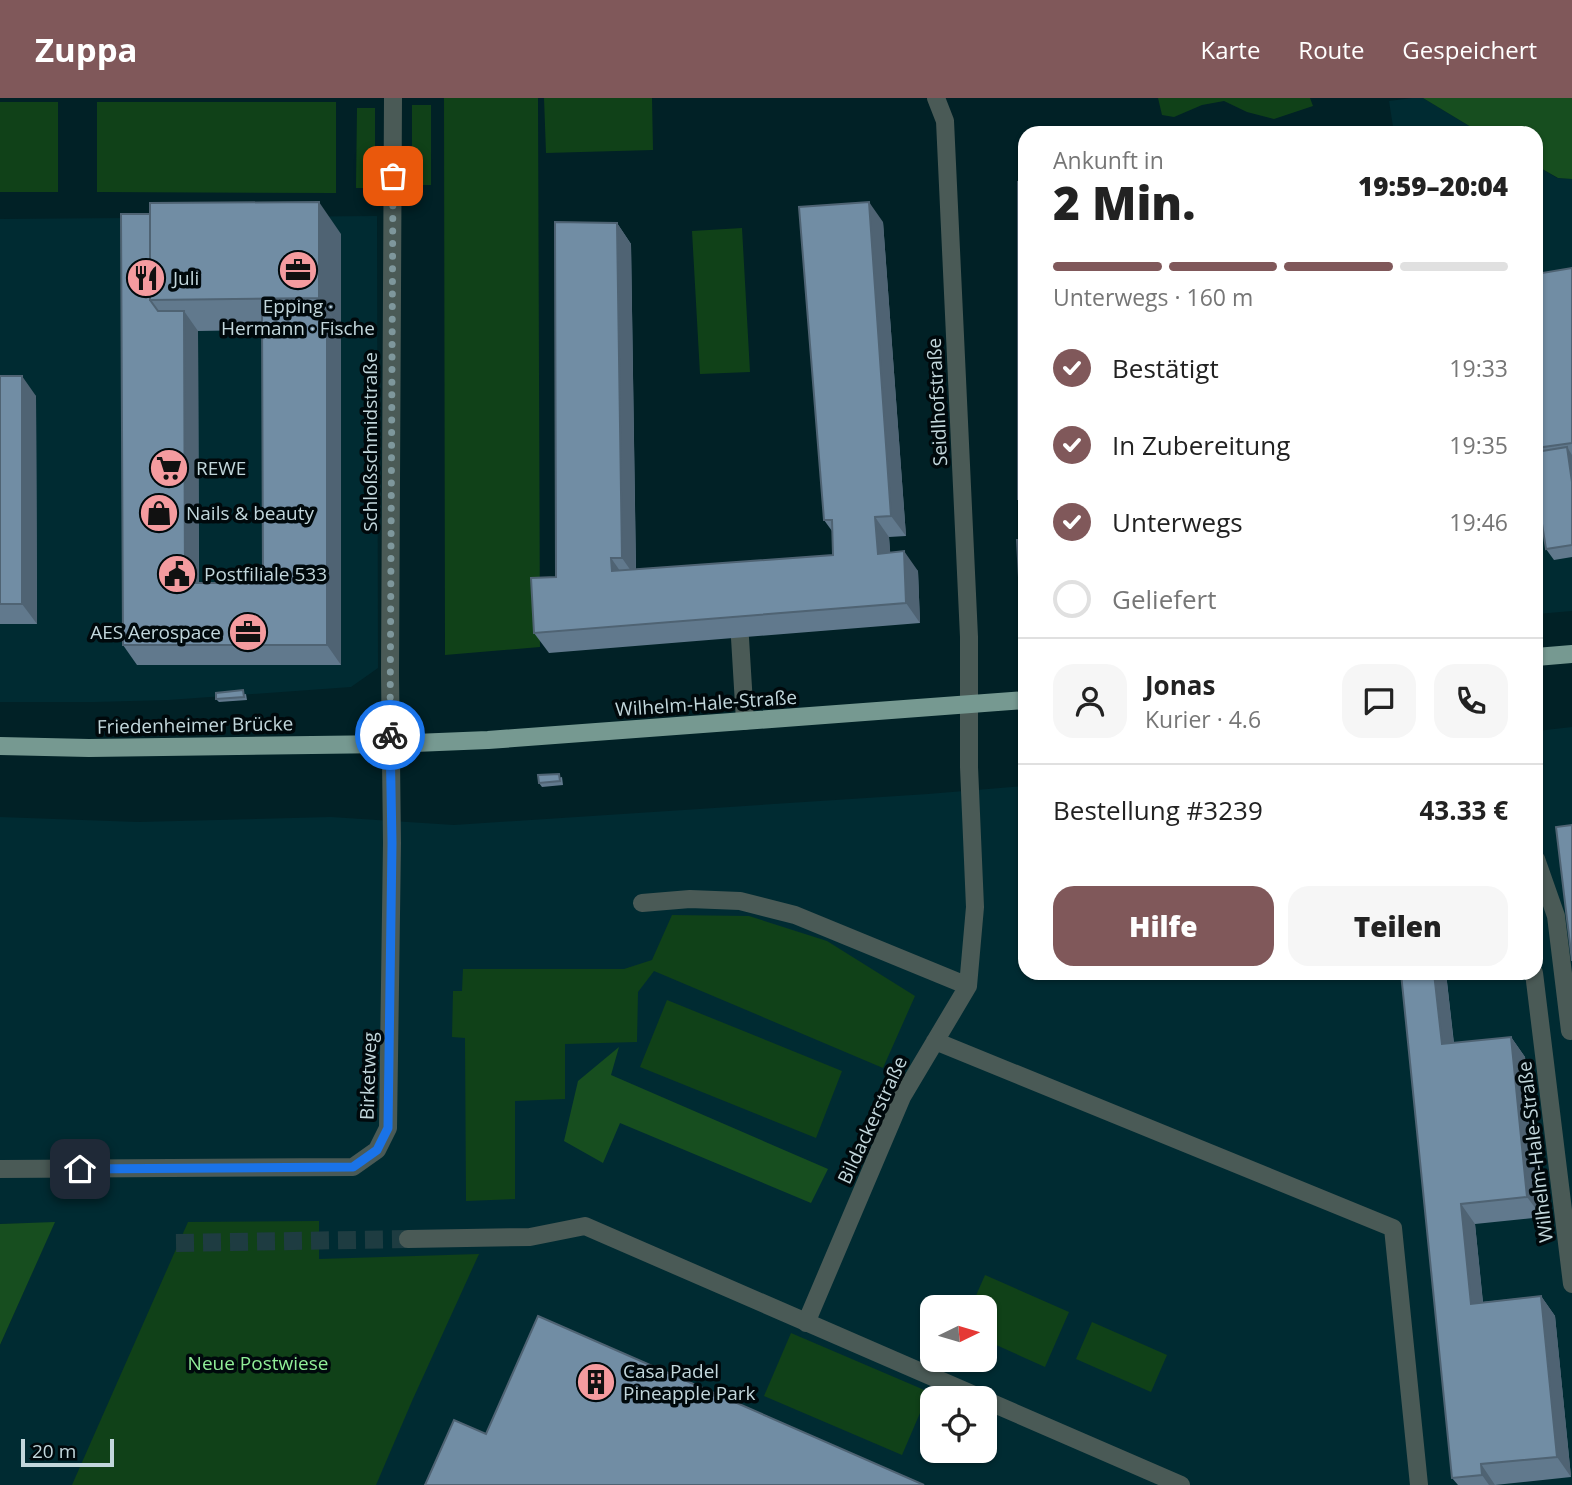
<!DOCTYPE html>
<html lang="de">
<meta charset="utf-8">
<style>
:root{--surface:#fff;--page:#f6f6f6;--text:#222;--muted:#767676;--line:#e0e0e0;--accent:#80585a}
body{margin:0;font-family:"Open Sans",sans-serif;background:var(--page);color:var(--text);height:100vh;display:flex;flex-direction:column;font-size:26px;white-space:nowrap}
*{box-sizing:border-box;margin:0}
p{font-size:23px;color:var(--muted)}
.icon{flex:none;width:38px;height:38px;fill:none;stroke:currentColor;stroke-width:2;stroke-linecap:round;stroke-linejoin:round}
.map{position:relative;flex:1;overflow:hidden}
.drawer{position:absolute;left:1018px;top:28px;width:525px;height:854px;display:flex;flex-direction:column;background:var(--surface);border-radius:21px;box-shadow:0 2px 5px #0004}
.drawer>*{flex:none}
.needle{width:46px;rotate:85deg}
.controls{position:absolute;left:920px;top:1197px;display:grid;gap:14px}
.controls a{display:grid;place-items:center;width:77px;height:77px;border-radius:14px;background:var(--surface);box-shadow:0 2px 5px #0004;font-size:35px}
.scale{position:absolute;left:21px;bottom:18px;width:93px;box-sizing:border-box;padding-left:7px;border:4px solid #c2d7dc;border-top:0;font-size:19px;line-height:24px;white-space:nowrap;color:#c2d7dc;-webkit-text-stroke:5px #00090c;paint-order:stroke}
.pin{position:absolute;display:grid;place-items:center;width:60px;height:60px;color:#fff;margin:-30px;border-radius:14px;box-shadow:0 4px 10px #0006}
.courier{position:absolute;display:grid;place-items:center;width:70px;height:70px;margin:-35px;border:5px solid #1a73e8;border-radius:50%;background:#fff;color:#222;box-shadow:0 2px 9px #0007}
.summary em{font-style:normal;font-weight:800}
.summary div{display:flex;flex-direction:column-reverse}
.summary{display:flex;align-items:center;justify-content:space-between;height:119px;padding:0 35px}
h1{font-size:46px;font-weight:800;line-height:52px}
.bar{display:grid;grid-template-columns:repeat(4,1fr);gap:10px 7px;align-content:center;height:84px;padding:0 35px}
.bar i{height:9px;border-radius:5px;background:var(--line)}
.bar .current{background:var(--accent)}
.bar p{grid-column:span 4}
.line{display:flex;align-items:center;gap:18px;padding:0 35px;border-top:2px solid var(--line)}
.line div{flex:1}
.round{display:grid;place-items:center;flex:none;width:74px;height:74px;border-radius:21px;background:var(--page)}
ol{padding:0 35px;list-style:none}
li{display:flex;align-items:center;gap:21px;height:77px}
li p{margin-inline-start:auto}
li .icon{padding:7px;border-radius:50%;background:var(--accent);color:#fff;stroke-width:4}
li:last-child{color:var(--muted)}
li i{width:38px;height:38px;border:4px solid var(--line);border-radius:50%}
.action{display:flex;gap:14px;margin-top:auto;padding:14px 35px}
.action a{flex:1;height:80px;border-radius:21px;background:var(--accent);color:#fff;font-size:28px;font-weight:800;line-height:80px;text-align:center}
.action a+a{background:var(--page);color:var(--text)}
header{display:flex;align-items:center;gap:42px;box-sizing:border-box;height:98px;padding:0 35px;background:var(--accent);color:#fff}
header strong{font-size:33px}
nav{display:flex;gap:38px;margin-inline-start:auto;font-size:24px}
.map>svg:first-child{display:block}
.built{fill:#002b32;fill-rule:evenodd}
.green{fill:#104118}
.forest{fill:#174e1f}
.lines{fill:none;stroke-linecap:round;stroke-linejoin:round}
.minor-tunnel{stroke:#1e3c41;stroke-width:18;stroke-dasharray:18 9;stroke-linecap:butt}
.minor{stroke:#4a5a56;stroke-width:18}
.major{stroke:#769991;stroke-width:18}
.wall{fill:#61798d;fill-rule:evenodd}
.shaded-wall{fill:#4f6373}
.building{fill:#718da4;stroke:#4f6373;stroke-width:2}
.done{stroke:#7e979c;stroke-width:7;stroke-dasharray:0 12.6}
.route{stroke:#1a73e8;stroke-width:9}
.labels{text-anchor:middle;dominant-baseline:central;stroke-width:7;stroke-linejoin:round;paint-order:stroke}
.poi-label{font-size:19px;fill:#c2d7dc;stroke:#00090c;text-anchor:start}
.street-label{font-size:19px;fill:#c2d7dc;stroke:#00090c}
.park-label{font-size:19px;fill:#90ee98;stroke:#00090c}
</style>
<header>
<strong>Zuppa</strong>
<nav><a>Karte</a><a>Route</a><a>Gespeichert</a></nav>
</header>
<div class="map">
<svg width="1572" height="1387" viewBox="0 0 1572 1387">
<rect width="100%" height="100%" fill="#012126"/>
<path class="built" d="M1412,0H1423L1481,35H1394L1389,3Z
M1537,68L1557,80L1572,81V513L1537,516Z
M377,118L378,570L351,589L168,602L95,604H0V121Z
M1572,629V1387H0V1247L54,1125L0,1126V719L138,724L331,719L454,727L928,696L1025,688L1026,875H1536L1537,633ZM933,1209H985V1262H933ZM933,1300H985V1353H933Z"/>
<path class="green" d="M444,0H538L540,549L445,557Z
M544,0H652L653,52L546,55Z
M1158,0H1310L1313,8L1274,21L1247,14L1224,3L1202,7L1174,19L1162,17Z
M0,4H58V94H0Z
M97,4H336V95L97,94Z
M412,7H431V87H412Z
M357,10H375V90H356Z
M742,130L750,274L700,276L692,133Z
M672,817L749,818L827,843L915,898L883,970L654,873L638,894L637,944L565,946V1001L515,1003V1101L466,1103L465,940L452,939L453,893H462L463,871H624L652,862Z
M667,902L842,973L816,1040L640,969Z
M319,1123V1161L479,1156L412,1303L376,1387H72L188,1124Z
M985,1177L1069,1214L1045,1269L985,1242V1209H971Z
M1092,1224L1167,1257L1151,1294L1076,1261Z
M791,1235L929,1294L902,1357L764,1298Z"/>
<path class="forest" d="M1423,0H1572V81L1558,80L1537,68L1536,35H1481Z
M619,949L611,977L828,1071L811,1105L620,1025L603,1065L564,1043L578,983Z
M55,1124L0,1247V1126Z"/>
<g class="lines">
<path class="minor-tunnel" d="M176,1145L408,1141"/>
<path class="minor" d="M740,540L745,623
M1536,761L1556,818L1570,933
M642,805L690,801L740,803L795,817L968,888
M1534,875L1572,1186
M935,943L1393,1130L1419,1387
M0,1071L353,1069L377,1052L388,1030L392,745L390,577L393,0
M408,1141L530,1139L585,1128L981,1300
M806,1225L902,999L968,888L975,809L969,669V539L945,23L936,0
M985,1302L1181,1387"/>
<path class="major" d="M1536,559L1572,556
M0,648L89,650L390,646L488,642L1026,602"/>
</g>
<path class="wall" d="M1026,84V412L1018,401Z
M121,116L341,136V567H137L123,547ZM262,232L263,485H199L198,233Z
M883,124L906,438L889,439L890,454L918,473L920,525L549,555L534,535L556,479L617,125L631,146L636,471L833,457L832,433L824,422Z
M1572,170V459L1554,462L1546,451L1536,388V176Z
M0,278L36,298L37,526H0Z
M1026,442V505L1020,498Z
M246,596L247,602L219,604L216,601Z
M562,679L563,687L542,689L539,685Z
M1401,875H1446L1454,945L1511,939L1525,959L1542,1119L1475,1126L1483,1204L1541,1198L1555,1218L1571,1379L1495,1387H1458L1452,1380Z"/>
<path class="shaded-wall" d="M319,104L341,136V232L319,200Z
M869,104L883,124L906,438L891,418Z
M617,125L631,146L636,480L622,460Z
M327,212L341,232V567L327,547Z
M184,213L198,233L199,506L185,485Z
M22,278L36,298L37,526L22,506Z
M1567,349L1572,357V384Z
M875,419L889,439L892,476L878,456Z
M904,453L918,473L920,525L906,505Z
M611,460L625,480L612,473Z
M1434,875H1446L1456,966L1442,946Z
M1511,939L1525,959L1542,1119L1527,1099Z
M1461,1106L1475,1126L1485,1226L1471,1206Z
M1541,1198L1555,1218L1571,1379L1557,1359Z
M1481,1366L1495,1387H1489L1482,1377Z"/>
<path class="building" d="M1018,84H1026V401H1018Z
M319,104V200L150,202V105Z
M869,104L891,418L875,419L878,456L904,453L906,505L534,535L531,480L556,479L555,124L617,125L622,460H611L612,473L833,457L832,422H824L799,109Z
M121,116H150V202L158,213H184L185,485H263L262,212H327V547H123Z
M1572,170V345L1536,350V176Z
M0,278H22V506H0Z
M1567,349L1572,384V447L1546,451L1536,388V354Z
M1017,442H1026V498H1020Z
M243,592L244,599L216,601V595Z
M559,676L560,683L539,685L538,677Z
M1572,727V863L1556,729Z
M1401,875H1434L1442,946L1511,939L1527,1099L1461,1106L1471,1206L1541,1198L1557,1359L1481,1366L1482,1377L1452,1380Z
M538,1218L924,1387H425L454,1322L486,1336Z"/>
<g class="lines">
<path class="done" d="M390,637L393,78"/>
<path class="route" d="M80,1071L353,1069L377,1052L388,1030L392,745L390,637"/>
</g>
<defs>
<g id="office-disc" transform="scale(2.0125)"><circle r="9.5" fill="#f49b9f" stroke="#00090c"/><path d="M-6-3h4V-5.5h4V-3h4V5H-6ZM-1-4.5V-3h2v-1.5ZM-6 0V1H6V0Z" fill="#111"/></g>
<g id="restaurant-disc" transform="scale(2.0125)"><circle r="9.5" fill="#f49b9f" stroke="#00090c"/><path d="M-5-6h1v4h1v-4h1v4h1v-4h1v5L-1.5 .5V6h-2V.5L-5-1ZM5-6V6H3V1.5H1.5Q1.5-4 5-6Z" fill="#111"/></g>
<g id="supermarket-disc" transform="scale(2.0125)"><circle r="9.5" fill="#f49b9f" stroke="#00090c"/><path d="M-6-5.5h2.5l.6 2H6L4.5 2H-2.5L-4.4-4H-6ZM-1.5 3.2a1.3 1.3 0 1 0 .1 0ZM3 3.2a1.3 1.3 0 1 0 .1 0Z" fill="#111"/></g>
<g id="shop-disc" transform="scale(2.0125)"><circle r="9.5" fill="#f49b9f" stroke="#00090c"/><path d="M-5-2.5h2.3a2.7 3.5 0 0 1 5.4 0H5L5.5 6h-11ZM-1.5-2.5h3a1.5 2.3 0 0 0-3 0Z" fill="#111"/></g>
<g id="civic-disc" transform="scale(2.0125)"><circle r="9.5" fill="#f49b9f" stroke="#00090c"/><path d="M-.6-6.5H3V-4.5H.6V-3L4-1V1h2V6H-6V1h2V-1L-.6-3ZM-1.2 2.5V6h2.4V2.5Z" fill="#111"/></g>
<g id="building-disc" transform="scale(2.0125)"><circle r="9.5" fill="#f49b9f" stroke="#00090c"/><path d="M-4-6H4V6H1V3H-1V6H-4ZM-2.5-4.3h1.7v1.8h-1.7ZM.8-4.3h1.7v1.8H.8ZM-2.5-1h1.7V.8h-1.7ZM.8-1h1.7V.8H.8Z" fill="#111"/></g>
</defs>
<g fill-rule="evenodd">
<use href="#office-disc" x="298" y="172"/>
<use href="#restaurant-disc" x="146" y="180"/>
<use href="#supermarket-disc" x="169" y="370"/>
<use href="#shop-disc" x="159" y="415"/>
<use href="#civic-disc" x="177" y="476"/>
<use href="#office-disc" x="248" y="534"/>
<use href="#building-disc" x="596" y="1284"/>
</g>
<g class="labels">
<g class="poi-label">
<text x="173" y="180">Juli</text>
<text x="298" y="208" text-anchor="middle">Epping ·<tspan x="298" dy="22">Hermann · Fische</tspan></text>
<text x="196" y="370">REWE</text>
<text x="186" y="415">Nails &amp; beauty</text>
<text x="204" y="476">Postfiliale 533</text>
<text x="221" y="534" text-anchor="end">AES Aerospace</text>
<text x="623" y="1273">Casa Padel<tspan x="623" dy="22">Pineapple Park</tspan></text>
</g>
<g class="street-label">
<text transform="translate(937 304) rotate(-93)">Seidlhofstraße</text>
<text transform="translate(370 344) rotate(-90)">Schloßschmidstraße</text>
<text transform="translate(706 605) rotate(-4)">Wilhelm-Hale-Straße</text>
<text transform="translate(195 627) rotate(-1)">Friedenheimer Brücke</text>
<text transform="translate(368 978) rotate(-88)">Birketweg</text>
<text transform="translate(872 1022) rotate(-65)">Bildackerstraße</text>
<text transform="translate(1535 1054) rotate(-97)">Wilhelm-Hale-Straße</text>
</g>
<g class="park-label">
<text x="258" y="1265">Neue Postwiese</text>
</g>
</g>
</svg>
<div class="controls">
<a><svg class="needle" viewBox="-14 -14 28 28"><path d="M0-13l5 13h-10z" fill="#e53935"/><path d="M0 13l5-13h-10z" fill="#767676"/></svg></a>
<a><svg class="icon" aria-label="locate" viewBox="0 0 24 24"><circle cx="12" cy="12" r="6"/><path d="M12 2v4M12 18v4M2 12h4M18 12h4"/></svg></a>
</div>
<div class="scale">20 m</div>
<div class="pin" style="left:393px;top:78px;background:#ea580c"><svg class="icon" aria-label="bag" viewBox="0 0 24 24"><path d="M5 8h14l-1 12H6zM9 8a3 3 0 0 1 6 0"/></svg></div>
<div class="pin" style="left:80px;top:1071px;background:#1f2937"><svg class="icon" aria-label="home" viewBox="0 0 24 24"><path d="M3 11l9-7 9 7M6 9v11h12V9"/></svg></div>
<div class="courier" style="left:390px;top:637px"><svg class="icon" aria-label="bike" viewBox="0 0 24 24"><circle cx="6" cy="16" r="4"/><circle cx="18" cy="16" r="4"/><path d="M6 16l4-8h5l3 8M10 8l3 8H6M13 5h3"/></svg></div>
<section class="drawer">
<div class="summary"><div><h1>2 Min.</h1><p>Ankunft in</p></div><em>19:59–20:04</em></div>
<div class="bar"><i class="current"></i><i class="current"></i><i class="current"></i><i></i><p>Unterwegs · 160 m</p></div>
<ol>
<li><svg class="icon" aria-label="check" viewBox="0 0 24 24"><path d="M5 12l5 5 9-10"/></svg>Bestätigt<p>19:33</p></li>
<li><svg class="icon" aria-label="check" viewBox="0 0 24 24"><path d="M5 12l5 5 9-10"/></svg>In Zubereitung<p>19:35</p></li>
<li><svg class="icon" aria-label="check" viewBox="0 0 24 24"><path d="M5 12l5 5 9-10"/></svg>Unterwegs<p>19:46</p></li>
<li><i></i>Geliefert</li>
</ol>
<div class="line" style="height:126px"><a class="round"><svg class="icon" aria-label="person" viewBox="0 0 24 24"><circle cx="12" cy="8" r="4"/><path d="M4 21q1-7 8-7t8 7"/></svg></a><div><b>Jonas</b><p>Kurier · 4.6</p></div><a class="round"><svg class="icon" aria-label="chat" viewBox="0 0 24 24"><path d="M4 5h16v11H9l-5 4z"/></svg></a><a class="round"><svg class="icon" aria-label="phone" viewBox="0 0 24 24"><path d="M5 4h4l2 5-3 2q2 4 5 5l2-3 5 2v4C11 20 4 13 5 4z"/></svg></a></div>
<div class="line" style="height:91px"><div>Bestellung #3239</div><b>43.33 €</b></div>
<div class="action"><a>Hilfe</a><a>Teilen</a></div>
</section>
</div>
